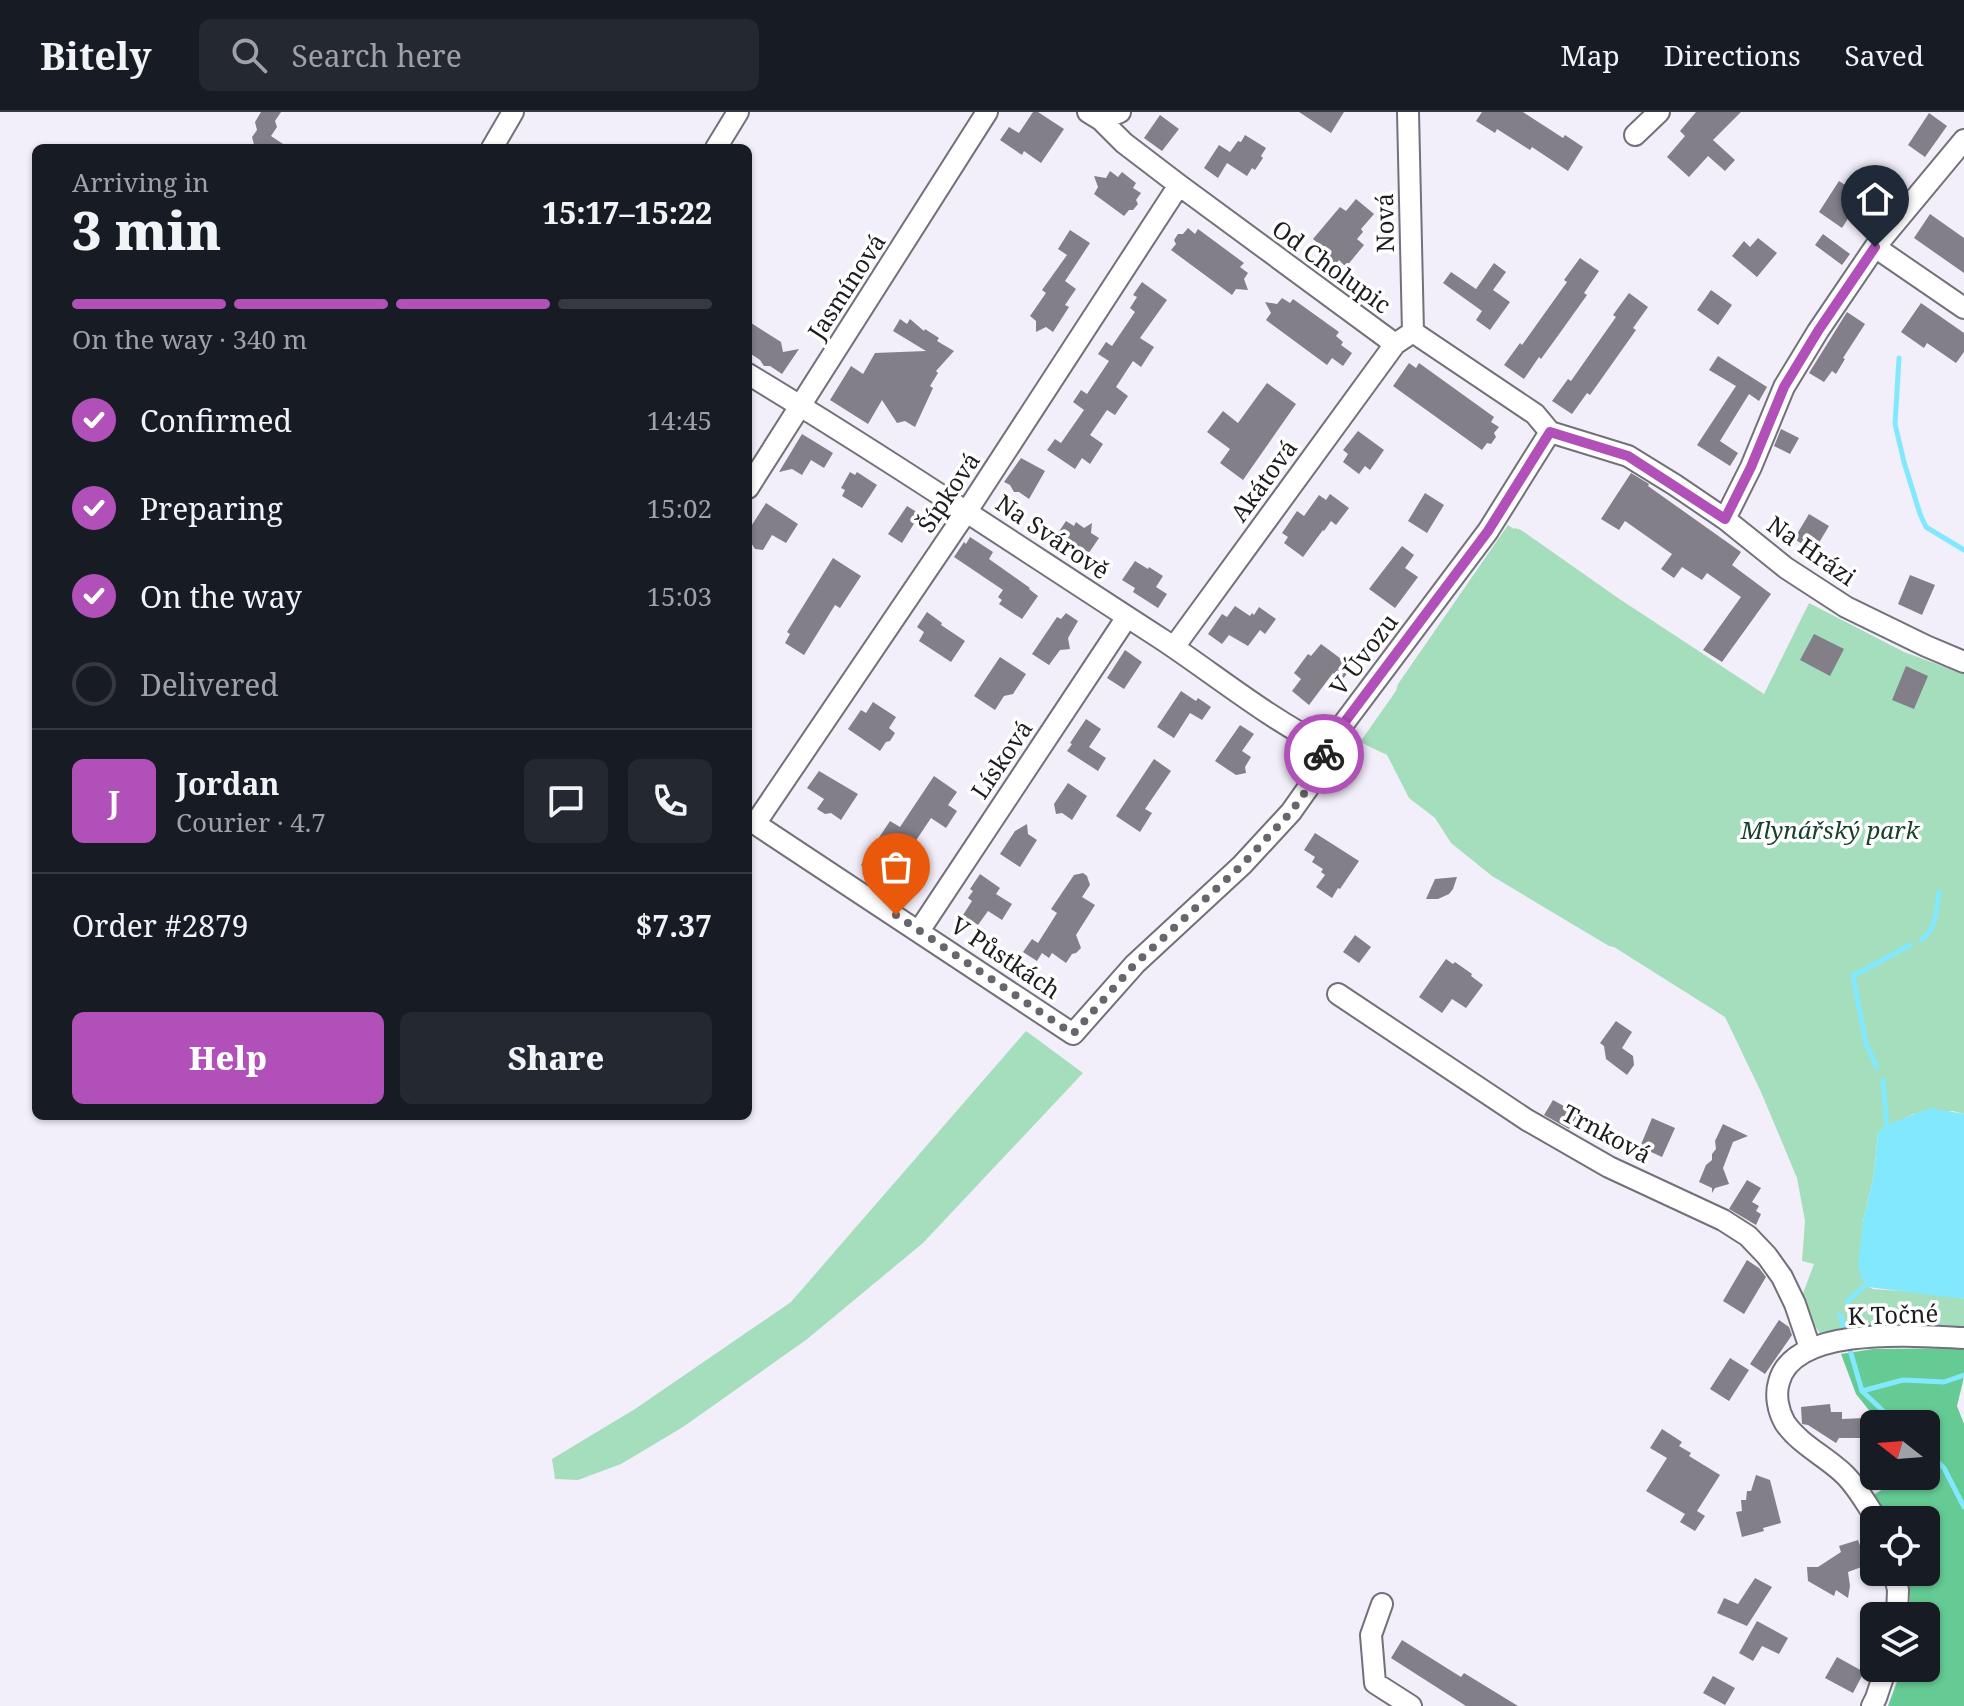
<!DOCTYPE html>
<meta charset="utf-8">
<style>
:root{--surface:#171b24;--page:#242831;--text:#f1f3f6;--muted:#9ea1a6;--line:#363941;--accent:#b050b8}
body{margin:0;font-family:"Noto Serif",serif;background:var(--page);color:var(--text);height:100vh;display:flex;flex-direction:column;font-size:30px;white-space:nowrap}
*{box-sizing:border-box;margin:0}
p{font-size:26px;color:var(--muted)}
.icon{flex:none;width:44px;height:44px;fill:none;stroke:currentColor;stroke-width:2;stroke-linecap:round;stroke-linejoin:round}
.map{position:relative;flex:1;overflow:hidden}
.panel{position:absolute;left:32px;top:32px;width:720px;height:976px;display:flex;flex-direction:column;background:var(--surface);border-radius:12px;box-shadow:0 2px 6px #0004}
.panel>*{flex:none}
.needle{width:52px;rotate:287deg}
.fabs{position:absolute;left:1860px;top:1298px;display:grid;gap:16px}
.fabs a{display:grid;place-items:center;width:80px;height:80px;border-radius:12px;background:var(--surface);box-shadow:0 2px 6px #0004;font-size:40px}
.pin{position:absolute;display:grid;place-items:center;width:68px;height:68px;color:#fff;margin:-82px -34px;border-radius:50% 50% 50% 0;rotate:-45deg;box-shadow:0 0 8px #0007}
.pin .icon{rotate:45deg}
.courier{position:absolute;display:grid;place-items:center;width:80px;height:80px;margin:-40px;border:6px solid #b050b8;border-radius:50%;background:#fff;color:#222;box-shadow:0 2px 10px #0007}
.overview em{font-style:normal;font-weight:800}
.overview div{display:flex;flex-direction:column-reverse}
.overview{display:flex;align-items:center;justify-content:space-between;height:136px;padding:0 40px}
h1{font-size:52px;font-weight:800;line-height:60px}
.bar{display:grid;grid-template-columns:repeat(4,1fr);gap:12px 8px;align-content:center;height:96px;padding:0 40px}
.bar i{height:10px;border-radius:6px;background:var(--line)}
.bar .current{background:var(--accent)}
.bar p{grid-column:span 4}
.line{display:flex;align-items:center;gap:20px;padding:0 40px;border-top:2px solid var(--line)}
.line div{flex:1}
.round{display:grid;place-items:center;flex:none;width:84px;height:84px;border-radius:12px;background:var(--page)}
ol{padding:0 40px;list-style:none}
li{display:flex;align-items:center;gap:24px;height:88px}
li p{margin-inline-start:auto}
li .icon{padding:8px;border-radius:50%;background:var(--accent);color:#fff;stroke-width:4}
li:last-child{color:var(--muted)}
li i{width:44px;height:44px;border:4px solid var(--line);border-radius:50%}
.cta{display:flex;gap:16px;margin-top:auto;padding:16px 40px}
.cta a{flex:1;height:92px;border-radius:12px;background:var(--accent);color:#fff;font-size:32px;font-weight:800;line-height:92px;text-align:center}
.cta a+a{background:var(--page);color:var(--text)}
header{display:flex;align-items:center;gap:48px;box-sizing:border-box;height:112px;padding:0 40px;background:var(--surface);border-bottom:2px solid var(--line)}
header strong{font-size:38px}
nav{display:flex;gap:44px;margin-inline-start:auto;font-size:28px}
.search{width:560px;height:72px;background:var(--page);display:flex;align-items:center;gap:20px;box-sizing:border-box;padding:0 28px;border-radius:12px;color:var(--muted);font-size:30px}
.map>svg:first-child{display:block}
.green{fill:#a5debc}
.forest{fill:#65ca94}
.water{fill:#82e8fd}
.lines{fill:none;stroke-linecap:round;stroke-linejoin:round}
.stream{stroke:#82e8fd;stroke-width:5}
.building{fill:#827f89}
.minor-casing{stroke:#73707a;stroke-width:24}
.minor{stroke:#fff;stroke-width:20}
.done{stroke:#68666c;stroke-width:8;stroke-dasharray:0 14.4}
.route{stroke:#b050b8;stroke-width:10}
.labels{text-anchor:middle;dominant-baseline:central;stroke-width:7;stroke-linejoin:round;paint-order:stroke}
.street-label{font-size:24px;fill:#1d1c1f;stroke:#fff}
.park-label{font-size:24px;font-style:italic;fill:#16412b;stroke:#fff}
</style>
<header>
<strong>Bitely</strong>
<div class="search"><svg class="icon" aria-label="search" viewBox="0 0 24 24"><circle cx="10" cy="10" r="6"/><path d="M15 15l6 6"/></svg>Search here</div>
<nav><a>Map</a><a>Directions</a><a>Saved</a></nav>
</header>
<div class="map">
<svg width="1964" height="1594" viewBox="0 0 1964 1594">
<rect width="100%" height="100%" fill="#f2effa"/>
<path class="green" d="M1508,413L1514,417L1515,416L1521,418L1618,486L1764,582L1809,491L1904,540L1964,562V1002L1953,999L1913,1002L1878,1020L1874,1062L1863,1110L1865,1173L1873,1177L1931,1181L1964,1187V1220L1822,1224L1799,1192L1814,1152L1802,1149L1805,1109L1797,1066L1761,980L1725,905L1614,835L1609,834L1492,764L1451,731L1435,706L1409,686L1387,643L1360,630L1396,579L1398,572Z
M1026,919L1083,961L923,1131L806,1228L683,1315L621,1352L578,1368L555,1367L552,1347L635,1297L791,1190Z"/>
<path class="forest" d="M1964,1236V1265L1957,1294L1964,1312V1594H1888L1902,1556H1926V1504H1911L1908,1460H1926V1408H1889L1873,1383L1902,1366V1364H1926V1312H1880L1856,1282L1841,1242L1873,1237Z"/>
<path class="water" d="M1931,996L1964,1002V1187L1868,1175L1861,1165L1858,1152L1863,1110L1874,1062L1878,1020C1888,1011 1917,1001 1931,996Z"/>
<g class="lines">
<path class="stream" d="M1899,246L1895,312L1904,350L1920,402L1926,415L1964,438
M1921,828C1937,817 1936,798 1939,780
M1877,955L1866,932L1853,864L1910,833
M1883,968L1887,1019
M1847,1190L1868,1171
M1840,1203L1846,1221
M1848,1231L1862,1279L1897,1312
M1862,1279L1903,1268L1944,1270L1964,1263
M1926,1339L1944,1356L1964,1395"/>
</g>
<path class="building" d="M261,0H281L275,9L277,15L271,24L289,36H255L252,25L257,18L255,10Z
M1033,0H1038L1064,17L1041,51L1024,39L1022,43L1000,28L1009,15L1019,21Z
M1299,0H1344L1331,21Z
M1482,0H1523L1563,26L1565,23L1583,35L1568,59L1532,35L1530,38L1497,17L1495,21L1476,9Z
M1696,0H1741L1713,28L1735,48L1725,59L1708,44L1689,65L1667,45L1685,24L1680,19Z
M1929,1L1947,14L1925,45L1908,33Z
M1160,3L1179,17L1162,39L1144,26Z
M1245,23L1266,36L1261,44L1263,46L1255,58L1252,56L1247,64L1227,51L1218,66L1204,56L1219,33L1230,40L1238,29L1241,30Z
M1110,59L1118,65L1122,60L1136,71L1133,76L1141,81L1136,88L1138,92L1133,98H1129L1124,104L1094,82L1098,75L1094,64L1106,66Z
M1879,68L1902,79L1891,95L1870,82Z
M1839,69L1862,84L1842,116L1819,100Z
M1356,87L1374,102L1361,117L1363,120L1357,127L1364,133L1346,155L1339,148L1336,152L1322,141L1325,137L1313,127L1340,95L1346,99Z
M1930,102L1964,126V161L1914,126Z
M1188,116L1195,122L1198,117L1244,151L1240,155L1248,161L1244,167L1248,178L1236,177L1232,183L1171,138L1176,132L1174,128L1178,122H1183Z
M1070,118L1090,131L1065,169L1076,177L1065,193L1069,195L1053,220L1046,215L1036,220V209L1030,204L1046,181L1042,178L1067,143L1058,137Z
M1823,122L1850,142L1842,153L1815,133Z
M1758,126L1777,141L1757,165L1732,144L1744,129L1750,135Z
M1580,146L1599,159L1584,181L1587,183L1557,225L1541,247L1539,245L1524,267L1504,253L1520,231L1522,233L1567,170L1564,168Z
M1494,151L1506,160L1493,178L1510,190L1490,218L1476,208L1482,199L1443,171L1451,160L1476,177Z
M1142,170L1167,188L1140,226L1154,235L1141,255L1133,249L1116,275L1128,284L1115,303L1107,298L1090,323L1103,332L1090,352L1082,346L1075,357L1047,338L1055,327L1061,331L1084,298L1073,290L1081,278L1087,282L1109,249L1098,242L1106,230L1112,234L1135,200L1130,196L1137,185L1133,183Z
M1711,178L1732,193L1718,213L1697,198Z
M1629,181L1648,195L1633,216L1636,218L1590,283L1587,281L1572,302L1552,289L1568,267L1571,269L1592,239L1616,205L1613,203Z
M1282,186L1290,191L1293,187L1339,220L1336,224L1343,230L1341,233L1352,241L1343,254L1332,246L1327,253L1266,208L1271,201L1265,190L1277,192Z
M1921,191L1964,221V240L1956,251L1927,231L1924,236L1901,220Z
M1847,200L1865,212L1843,246L1845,247L1836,262L1832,259L1824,270L1809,261Z
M900,207L907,212L910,207L924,219L925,217L939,226L937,229L954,239L936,259L938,261L930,274L933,276L915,315L905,309L897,311L882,288L868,312L830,288L851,254L863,262L875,241L926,239L893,219Z
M748,209L781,230L783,240L799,237L782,262L770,254H764L760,248L748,240Z
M1718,244L1767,275L1759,289L1749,282L1720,329L1738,341L1730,354L1697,333L1736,274L1709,258Z
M1409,251L1416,256L1419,251L1494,305L1491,310L1499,315L1494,321L1496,325L1491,332L1487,331L1482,338L1393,274Z
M1267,271L1296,292L1243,368L1220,351L1230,337L1207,320L1223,299L1238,311Z
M1781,317L1799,326L1790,342L1774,334Z
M1358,319L1384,338L1370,358L1365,354L1359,362L1343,350L1348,342L1343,338Z
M802,322L833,341L824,356L811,348L802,363L792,357L779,360Z
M1021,346L1045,359L1029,387L1019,380H1014L1010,373L1004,370Z
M850,360L855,363L857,360L877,373L862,396L842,384L845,378L841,376Z
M1631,361L1649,372L1648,374L1741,440L1732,453L1771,482L1722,550L1703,538L1741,485L1707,461L1702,468L1682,455L1674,466L1661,457L1672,442L1625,409L1619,418L1601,407Z
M1425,381L1444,393L1427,421L1408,409Z
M1330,382L1349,396L1336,413L1331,409L1324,419L1323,418L1303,445L1284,431L1288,425L1282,421L1297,399L1304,404L1319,383L1326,388Z
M766,391L798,412L786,431L772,423L763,438L755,437L748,426V419Z
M907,394L920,402L902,431L888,422Z
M1809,402L1829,414L1814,439L1794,427Z
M1066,409L1074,414L1076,410L1084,416L1092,411L1091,421L1099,426L1084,448L1061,433L1063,429L1056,424Z
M970,425L993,440L989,447L1030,476L1029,477L1038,484L1022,507L999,492L1002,488L998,485L1003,478L954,445L964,430L966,432Z
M1402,434L1414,443L1405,456L1418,465L1395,496L1369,477Z
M833,446L861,464L840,496L835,493L804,543L785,531L790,522L787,520Z
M1135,449L1148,457L1149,455L1163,464L1156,475L1167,482L1158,496L1133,480L1135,476L1122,468Z
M1910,463L1935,473L1922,503L1898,492Z
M1235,494L1250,504L1252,501L1254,503L1259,495L1276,507L1265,522L1260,518L1248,534L1229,523L1222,532L1208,522L1222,502L1227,505Z
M927,500L942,511L941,513L965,529L951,550L919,529L924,520L917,515Z
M1066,501L1078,509L1068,526L1070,537L1060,538L1049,553L1032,542L1057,505L1061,507Z
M1814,522L1844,537L1830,564L1800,548Z
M1321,532L1352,555L1342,568L1333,561L1309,593L1292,579L1301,567L1294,561L1308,542L1311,544Z
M1125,538L1142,550L1124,577L1107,566Z
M1000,545L1026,562L1013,582L1004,584L995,598L974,584Z
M1906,554L1928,564L1914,597L1892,588Z
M1181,579L1196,589L1198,586L1211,595L1202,608L1190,601L1174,626L1157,615Z
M873,590L896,605L889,616L895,621L890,629L886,630L880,639L848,617L861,598L866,601Z
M1086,607L1101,617L1089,635L1106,646L1098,659L1067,639L1072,632L1070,631Z
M1240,613L1254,622L1242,639L1251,645L1245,655L1246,661L1236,663L1215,649Z
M1154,647L1171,659L1145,697L1152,701L1140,720L1116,704Z
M819,659L858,682L841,708L831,701L825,702L817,697L824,687L807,676Z
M934,664L957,680L948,693L957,699L946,716L931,706L907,742L890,746L877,764L861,753L890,709L900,715Z
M1068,671L1087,684L1072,708L1062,701L1056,702L1054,692Z
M1027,712L1028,722L1037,728L1020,755L1000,742L1015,719Z
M1315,721L1359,749L1340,777L1338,776L1332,786L1316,775L1325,763L1321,760L1323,757L1312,750L1315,745L1304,738Z
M1083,761L1087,764L1090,773L1082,785L1095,793L1076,823L1081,836L1076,841L1072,842L1066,851L1052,841L1049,846L1042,841L1037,849L1023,840L1032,827L1038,831L1057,801L1051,797L1074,763Z
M980,762L1000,776L996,782L1012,792L1002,808L988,799L978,813L963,803L972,789L968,786L973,779L970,777Z
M1457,765L1453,777L1449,782L1438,787H1426L1435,767Z
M1355,823L1371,835L1359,851L1343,840Z
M1446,847L1453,852L1455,850L1472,862L1471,864L1483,873L1466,896L1452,887L1442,901L1419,885Z
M1616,909L1632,920L1622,936L1633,944L1634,953L1627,963L1606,947L1604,934L1600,931Z
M1553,988L1578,1002L1569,1017L1544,1003Z
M1652,1006L1675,1016L1662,1045L1640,1035Z
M1723,1012L1748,1024L1733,1030L1723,1056L1729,1072L1715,1076L1712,1081V1076L1699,1070L1706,1053L1712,1048V1042L1716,1037L1715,1029Z
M1747,1068L1761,1076L1752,1090L1759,1094L1756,1099L1761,1102L1756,1113L1729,1097Z
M1747,1148L1759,1156L1766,1165L1744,1202L1723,1189Z
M1779,1208L1789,1215L1792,1223L1765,1262L1750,1252Z
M1730,1246L1749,1258L1729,1289L1710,1277Z
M1830,1292L1831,1300H1842V1307L1865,1306V1326H1839L1836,1331L1808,1313L1802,1312L1801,1295Z
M1662,1317L1682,1330L1679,1334L1691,1341L1689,1344L1720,1363L1697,1399L1705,1404L1695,1419L1680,1410L1685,1402L1646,1379L1667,1346L1650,1336Z
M1756,1363L1770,1368L1781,1411L1763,1416L1764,1419L1742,1425L1736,1400L1742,1399L1741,1388H1746L1747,1379H1751Z
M1858,1428L1867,1453L1848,1460L1850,1474L1848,1486L1836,1478L1834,1484L1808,1469L1807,1455H1818L1841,1440L1839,1434Z
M1755,1466L1772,1475L1747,1514L1717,1501L1724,1486L1738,1492Z
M1757,1509L1788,1526L1779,1542L1762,1534L1753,1549L1739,1541Z
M1402,1528L1461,1565L1464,1561L1518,1594H1466L1391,1546Z
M1837,1545L1864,1560L1853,1581L1825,1566Z
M1713,1564L1735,1576L1725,1593L1703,1581Z"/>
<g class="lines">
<g class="minor-casing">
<path id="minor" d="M1088,0L1101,8L1124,31L1179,73L1395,232L1413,220L1535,302L1550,320
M1408,0L1413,220
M1101,8L1120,0
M1635,23L1659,0
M492,36L513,0
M716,36L738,0
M1875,135L1964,196
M748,262C889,347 1025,439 1163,528C1217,564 1268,606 1326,635
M1550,320L1628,344L1675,373L1725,407L1786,456L1846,495L1926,534L1964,550
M748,376L987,0
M1725,407L1751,355L1784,275L1818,219L1875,135L1964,28
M1174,535L1395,232
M748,707L1073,922L1135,852L1242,753L1291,700L1320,659L1326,635L1488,419L1550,320
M755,712L967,399L1179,73
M919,819L1127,505
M1338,882L1527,1008L1609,1055L1723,1108L1748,1124L1767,1144L1782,1165L1795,1192L1810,1236
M1877,1408C1867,1393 1858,1376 1845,1363C1827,1345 1800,1333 1785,1311C1778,1299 1775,1283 1779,1270C1794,1212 1919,1224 1964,1226
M1894,1460L1898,1478L1897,1504
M1382,1492L1371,1523L1375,1571L1411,1594
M1872,1594L1876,1586L1886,1556"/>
</g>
<use href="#minor" class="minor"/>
</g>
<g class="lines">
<path class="done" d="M896,803L1073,922L1135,852L1242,753L1291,700L1320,659L1324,642"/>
<path class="route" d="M1324,642L1326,635L1488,419L1550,320L1628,344L1725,407L1751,355L1784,275L1818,219L1875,135"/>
</g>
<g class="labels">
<g class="street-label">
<text transform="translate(1384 111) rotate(-91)">Nová</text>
<text transform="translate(1332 154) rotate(36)">Od Cholupic</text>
<text transform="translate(846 174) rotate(-57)">Jasmínová</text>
<text transform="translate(1263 368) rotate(-54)">Akátová</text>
<text transform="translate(948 380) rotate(-56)">Šípková</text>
<text transform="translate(1053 424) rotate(34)">Na Svárově</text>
<text transform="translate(1812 438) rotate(35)">Na Hrázi</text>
<text transform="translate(1363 542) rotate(-53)">V Úvozu</text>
<text transform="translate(1001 647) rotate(-56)">Lísková</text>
<text transform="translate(1006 845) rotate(34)">V Půstkách</text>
<text transform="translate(1607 1021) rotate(28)">Trnková</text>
<text transform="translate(1893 1202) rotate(-2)">K Točné</text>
</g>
<g class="park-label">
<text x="1830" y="717">Mlynářský park</text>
</g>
</g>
</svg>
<div class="fabs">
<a><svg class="needle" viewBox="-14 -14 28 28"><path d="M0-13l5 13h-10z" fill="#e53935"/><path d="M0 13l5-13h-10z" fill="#9ea1a6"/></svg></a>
<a><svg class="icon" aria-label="locate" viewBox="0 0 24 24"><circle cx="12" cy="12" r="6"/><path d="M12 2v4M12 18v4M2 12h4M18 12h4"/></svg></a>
<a><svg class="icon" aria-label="layers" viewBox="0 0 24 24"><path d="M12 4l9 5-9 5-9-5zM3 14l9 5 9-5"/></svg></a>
</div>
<div class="pin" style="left:896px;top:803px;background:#ea580c"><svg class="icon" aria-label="bag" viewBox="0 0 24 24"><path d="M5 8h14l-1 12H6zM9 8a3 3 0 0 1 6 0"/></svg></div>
<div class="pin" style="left:1875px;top:135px;background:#1f2937"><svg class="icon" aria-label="home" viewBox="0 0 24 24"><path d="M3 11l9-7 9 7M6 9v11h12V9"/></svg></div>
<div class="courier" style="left:1324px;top:642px"><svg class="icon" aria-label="bike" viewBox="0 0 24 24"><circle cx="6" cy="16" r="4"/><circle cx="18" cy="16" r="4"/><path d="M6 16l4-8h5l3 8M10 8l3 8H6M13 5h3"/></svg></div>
<section class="panel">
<div class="overview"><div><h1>3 min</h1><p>Arriving in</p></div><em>15:17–15:22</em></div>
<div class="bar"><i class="current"></i><i class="current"></i><i class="current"></i><i></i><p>On the way · 340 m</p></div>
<ol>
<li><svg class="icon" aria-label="check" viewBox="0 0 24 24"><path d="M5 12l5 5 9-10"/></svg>Confirmed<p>14:45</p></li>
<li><svg class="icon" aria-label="check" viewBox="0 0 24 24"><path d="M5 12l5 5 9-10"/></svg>Preparing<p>15:02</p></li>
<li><svg class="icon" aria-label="check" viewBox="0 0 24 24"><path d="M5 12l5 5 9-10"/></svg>On the way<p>15:03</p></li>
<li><i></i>Delivered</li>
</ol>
<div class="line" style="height:144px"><b class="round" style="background:var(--accent);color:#fff">J</b><div><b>Jordan</b><p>Courier · 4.7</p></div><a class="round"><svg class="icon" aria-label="chat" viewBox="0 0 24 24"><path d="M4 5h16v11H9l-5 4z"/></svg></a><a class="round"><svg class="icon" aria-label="phone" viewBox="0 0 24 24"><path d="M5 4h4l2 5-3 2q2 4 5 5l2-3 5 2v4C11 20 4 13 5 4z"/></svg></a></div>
<div class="line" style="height:104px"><div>Order #2879</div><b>$7.37</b></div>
<div class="cta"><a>Help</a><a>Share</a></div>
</section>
</div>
